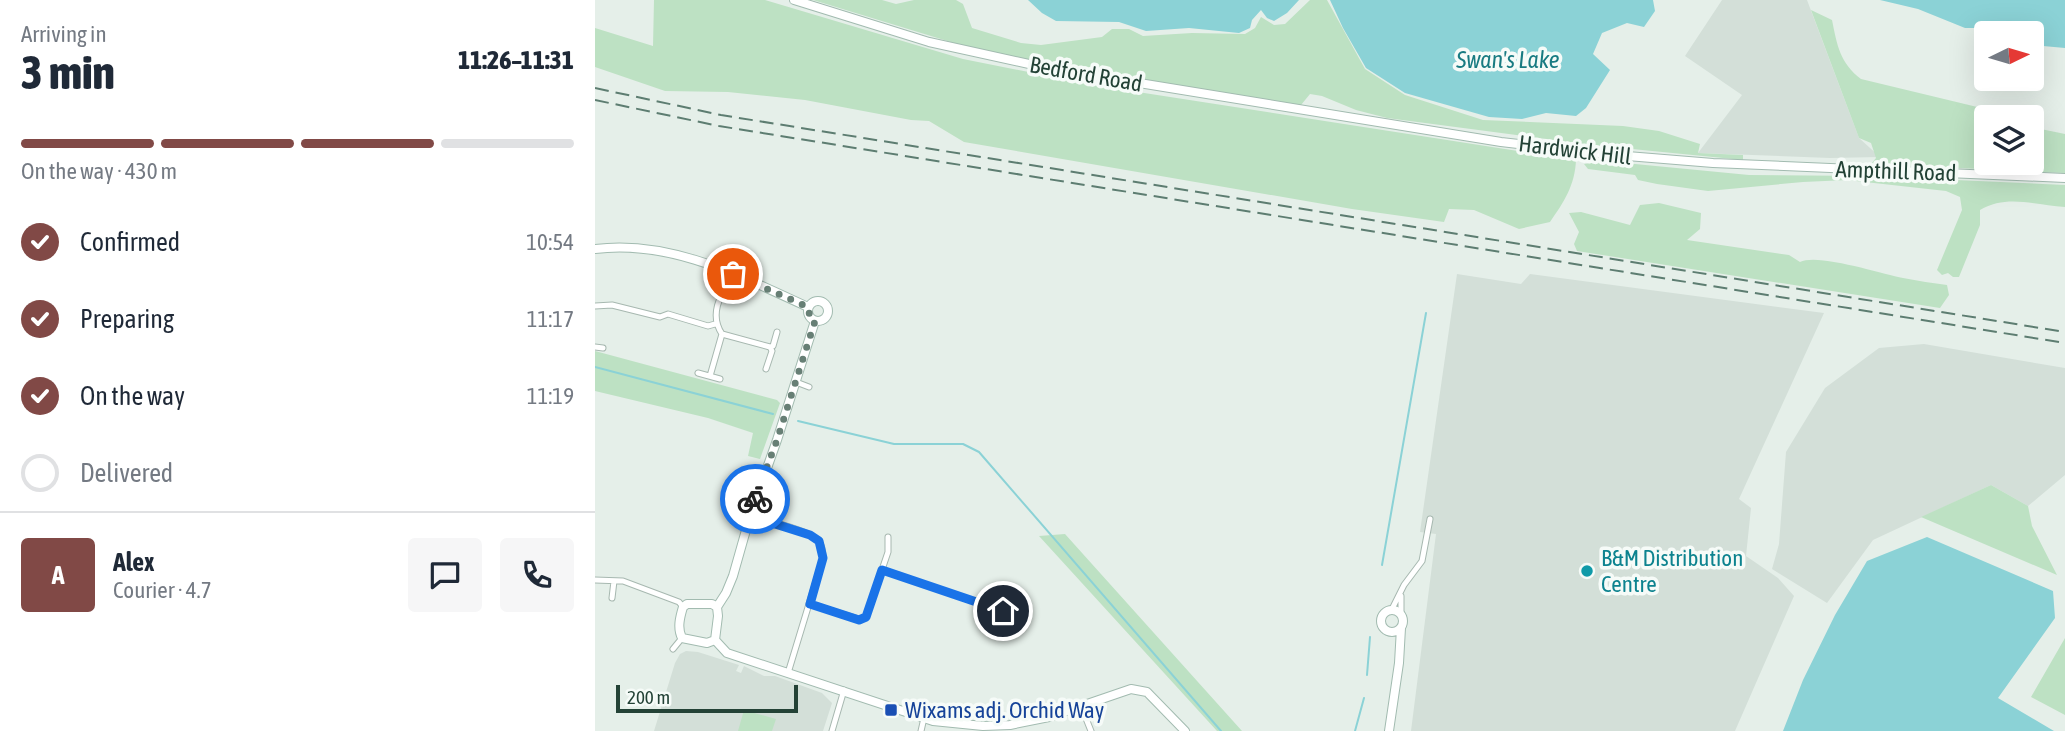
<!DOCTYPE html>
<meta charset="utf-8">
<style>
:root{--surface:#fff;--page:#f6f6f7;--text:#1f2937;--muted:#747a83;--line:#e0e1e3;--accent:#814946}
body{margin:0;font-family:"Asap Condensed",sans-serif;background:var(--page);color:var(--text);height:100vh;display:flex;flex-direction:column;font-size:26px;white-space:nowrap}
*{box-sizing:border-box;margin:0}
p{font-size:23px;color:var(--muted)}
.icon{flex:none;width:38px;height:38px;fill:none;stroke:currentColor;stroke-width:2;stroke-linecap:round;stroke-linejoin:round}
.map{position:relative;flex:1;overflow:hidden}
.sheet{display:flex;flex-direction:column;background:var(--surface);width:595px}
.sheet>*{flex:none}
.needle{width:46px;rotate:85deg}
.buttons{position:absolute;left:1379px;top:21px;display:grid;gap:14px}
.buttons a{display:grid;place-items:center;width:70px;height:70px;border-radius:7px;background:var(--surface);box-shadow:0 7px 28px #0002;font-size:35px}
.scale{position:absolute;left:21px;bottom:18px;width:182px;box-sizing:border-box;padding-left:7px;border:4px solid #234236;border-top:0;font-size:19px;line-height:24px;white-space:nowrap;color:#234236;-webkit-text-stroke:5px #f6fbf8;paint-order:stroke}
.pin{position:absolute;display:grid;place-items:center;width:60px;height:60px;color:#fff;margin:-30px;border:4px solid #fff;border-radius:50%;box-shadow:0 2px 7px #0007}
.courier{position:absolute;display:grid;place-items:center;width:70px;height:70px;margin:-35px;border:5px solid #1a73e8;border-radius:50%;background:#fff;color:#222;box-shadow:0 2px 9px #0007}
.head em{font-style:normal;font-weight:800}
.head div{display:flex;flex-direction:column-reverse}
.head{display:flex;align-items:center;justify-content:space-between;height:119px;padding:0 21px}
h1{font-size:46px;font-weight:800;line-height:52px}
.bar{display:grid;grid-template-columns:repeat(4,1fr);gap:10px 7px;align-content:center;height:84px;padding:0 21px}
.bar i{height:9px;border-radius:5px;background:var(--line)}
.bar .current{background:var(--accent)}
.bar p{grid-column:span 4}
.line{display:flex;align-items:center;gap:18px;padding:0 21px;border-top:2px solid var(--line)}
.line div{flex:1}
.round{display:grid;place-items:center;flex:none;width:74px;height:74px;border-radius:7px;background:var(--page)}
ol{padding:0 21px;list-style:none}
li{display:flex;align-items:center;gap:21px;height:77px}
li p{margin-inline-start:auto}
li .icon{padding:7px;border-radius:50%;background:var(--accent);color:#fff;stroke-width:4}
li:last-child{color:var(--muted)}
li i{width:38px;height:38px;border:4px solid var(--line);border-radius:50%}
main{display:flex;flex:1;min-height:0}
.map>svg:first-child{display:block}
.built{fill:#d3dfd8}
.green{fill:#bde1c3}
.water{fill:#8bd2d6}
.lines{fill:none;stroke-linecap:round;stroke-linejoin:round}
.stream{stroke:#8bd2d6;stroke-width:2}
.street-casing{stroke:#a7b8b0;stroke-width:7}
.secondary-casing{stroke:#a2bbb0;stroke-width:10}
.street{stroke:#fff;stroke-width:5}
.secondary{stroke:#fff;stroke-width:8}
.rail{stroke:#5d7d71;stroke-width:2;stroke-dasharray:14 7;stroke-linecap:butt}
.done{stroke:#677f75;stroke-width:7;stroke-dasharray:0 12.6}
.route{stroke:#1a73e8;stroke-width:9}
.culture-dot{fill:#0f9aa8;stroke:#f6fbf8;stroke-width:2.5}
.transit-dot{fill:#1a4fb4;stroke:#f6fbf8;stroke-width:2.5}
.labels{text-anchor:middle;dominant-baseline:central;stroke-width:7;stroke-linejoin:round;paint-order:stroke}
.street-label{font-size:23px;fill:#234236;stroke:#f6fbf8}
.culture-label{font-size:23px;fill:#0d838f;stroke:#f6fbf8;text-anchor:start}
.transit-label{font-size:23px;fill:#164399;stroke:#f6fbf8;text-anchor:start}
.water-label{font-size:24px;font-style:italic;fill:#197b82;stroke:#f6fbf8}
</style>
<main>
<section class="sheet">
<div class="head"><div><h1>3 min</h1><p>Arriving in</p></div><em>11:26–11:31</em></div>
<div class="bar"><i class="current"></i><i class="current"></i><i class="current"></i><i></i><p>On the way · 430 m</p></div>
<ol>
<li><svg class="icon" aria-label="check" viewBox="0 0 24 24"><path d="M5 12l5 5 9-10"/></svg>Confirmed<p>10:54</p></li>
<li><svg class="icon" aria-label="check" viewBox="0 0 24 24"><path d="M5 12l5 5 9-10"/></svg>Preparing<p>11:17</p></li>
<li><svg class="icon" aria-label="check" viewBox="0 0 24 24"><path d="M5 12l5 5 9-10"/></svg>On the way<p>11:19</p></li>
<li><i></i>Delivered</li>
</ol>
<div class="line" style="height:126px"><b class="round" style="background:var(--accent);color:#fff">A</b><div><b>Alex</b><p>Courier · 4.7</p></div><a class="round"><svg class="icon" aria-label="chat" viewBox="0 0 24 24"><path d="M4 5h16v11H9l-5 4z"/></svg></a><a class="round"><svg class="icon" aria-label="phone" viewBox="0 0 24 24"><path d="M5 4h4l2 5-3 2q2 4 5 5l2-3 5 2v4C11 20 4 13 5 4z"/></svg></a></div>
</section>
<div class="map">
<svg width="1470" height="731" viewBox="0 0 1470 731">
<rect width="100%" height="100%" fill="#e5efe9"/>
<path class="built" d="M1127,0H1212L1264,138L1285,157L1235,158L1103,153L1147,95L1090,56Z
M862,274L926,284L935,274L1229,313L1144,499L1156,508L1151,556L1183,578L1199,596L1140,731H816L841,534L825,532Z
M1329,344L1470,368V475L1433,506L1396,485L1278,540L1232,603L1177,569L1184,544L1191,452L1230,388L1284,348Z
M91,651L103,652L144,665L141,671L146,673L149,666L169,676H180L227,693L237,703L228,731H59L80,663L85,654Z"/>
<path class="green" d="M59,0H170L368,59L504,86L981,160C980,185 969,202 955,222L924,229L879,210L854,209L849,222L757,209L369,142L334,121L316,120L210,100L133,92L70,91L0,67V28L58,46Z
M218,0H287L301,4L319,0H361L368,4L377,28L426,43L446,45L507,37L517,29H534L548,36L597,33L650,34L660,28L666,17L679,25L690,24L715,0H732L770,69L810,95L888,120L1028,126L1064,131L1105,144L1103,153L1148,155V160L997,145L792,118L761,110L727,96L715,94L706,105L460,66L372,47Z
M1216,10L1237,20C1242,45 1245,63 1266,79L1403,112L1408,106L1415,111L1419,117H1391V163H1437V128H1441L1470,134V173L1276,164L1281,158L1276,143L1264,138Z
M1009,161L1154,175L1271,176L1470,185V207C1439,205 1412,194 1385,210V225L1364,277H1358L1353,273L1347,275L1342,270L1367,210L1365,197L1351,191L1252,180L1208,182L1113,191L1062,184L1043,180L1040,175L993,169L989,164Z
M1064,203L1106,213L1105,229L1092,240L1194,255L1205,262C1223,253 1286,274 1308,278C1323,281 1338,283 1352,285L1354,295L1345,308L982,251L979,244L984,232L974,213L986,212L1035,225L1045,205Z
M0,351L182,400L185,403L165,459L153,456L158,433L113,418L0,391Z
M1396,485L1433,506L1437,526L1462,575L1326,517Z
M470,534L647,731H622L444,536Z
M1470,638V715L1436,697Z
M149,710L181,719L177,731H143Z"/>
<path class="water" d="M433,0H704L692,13L679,21L672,18L666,10L657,20L655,28L644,33L594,28L551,31L524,22L461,21L447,13Z
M735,0H1058L1060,11L1049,27L1032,23L1007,33L998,54L1015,70L991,108L981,116L951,113L927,119L894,117L810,93L771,68L748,28Z
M1285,0H1470V48L1448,46L1437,41V33H1425L1413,24L1402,23L1383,28H1370L1323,9Z
M1332,537L1458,591L1460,618L1403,698L1459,731H1188L1208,680L1240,615L1272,561Z"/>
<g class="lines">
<path class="stream" d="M0,367L178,414
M203,421L299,444H368L384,452L626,731
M787,565L831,313
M772,675L775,637
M760,731L769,698"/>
<g class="street-casing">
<path id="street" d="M138,274C127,293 113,313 127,334L175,347L178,346L182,332
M0,306L17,305L65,317L73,314L113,326L120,324
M0,347L8,348
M171,369L177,351L175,347
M103,373L125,379
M115,376L127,334
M201,382L214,387
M155,516C170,520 210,529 220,538C227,543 228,550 228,558L193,673
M287,570L408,611
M0,580L28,581L84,602L88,607
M806,596V614
M17,598L19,581
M215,604L264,619L271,617L293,552V537
M797,609L809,585L827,561L835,519
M78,649L87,638
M486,706L496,731
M237,731L249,690
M326,731L329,718"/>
</g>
<g class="secondary-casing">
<path id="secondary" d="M199,0L334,42L452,68L906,142L1020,155L1118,163L1470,178
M0,249C75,239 147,277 213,307
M213 311a10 10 0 1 1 20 0a10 10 0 1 1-20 0Z
M92,604H117L122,607L123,616L120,640L112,643L87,638C82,628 85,617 88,607Z
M122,607L131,593L138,576L155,516L182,440L220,321
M786 621a11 11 0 1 1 22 0a11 11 0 1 1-22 0Z
M120,640L132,653L338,721L388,726L415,725L454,717L536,689L552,692L590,731
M794,731L804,663L806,628"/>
</g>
<use href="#street" class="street"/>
<use href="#secondary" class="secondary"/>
<path class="rail" d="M0,88L126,115L1470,332
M0,100L124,126L1470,343"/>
</g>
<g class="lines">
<path class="done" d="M138,274L213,307L215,317L220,321L182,440L160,499"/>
<path class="route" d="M160,499L155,516L215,535L224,541L228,558L215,604L264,620L271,617L287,570L408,611"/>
</g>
<circle class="culture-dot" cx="992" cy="571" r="7"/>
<rect class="transit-dot" x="289" y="703" width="14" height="14" rx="3.5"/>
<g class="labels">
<g class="street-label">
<text transform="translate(491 74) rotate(10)">Bedford Road</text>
<text transform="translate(980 150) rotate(7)">Hardwick Hill</text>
<text transform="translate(1301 171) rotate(2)">Ampthill Road</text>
</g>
<g class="culture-label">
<text x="1006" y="558">B&amp;M Distribution<tspan x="1006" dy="26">Centre</tspan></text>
</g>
<g class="transit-label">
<text x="310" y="710">Wixams adj. Orchid Way</text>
</g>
<g class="water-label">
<text x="913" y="59">Swan's Lake</text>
</g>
</g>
</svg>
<div class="buttons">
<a><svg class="needle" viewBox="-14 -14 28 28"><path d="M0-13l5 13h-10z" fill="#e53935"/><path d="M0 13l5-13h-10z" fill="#747a83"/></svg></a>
<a><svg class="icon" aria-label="layers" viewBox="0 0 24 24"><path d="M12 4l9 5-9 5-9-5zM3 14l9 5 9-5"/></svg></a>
</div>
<div class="scale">200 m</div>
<div class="pin" style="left:138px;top:274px;background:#ea580c"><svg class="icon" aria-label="bag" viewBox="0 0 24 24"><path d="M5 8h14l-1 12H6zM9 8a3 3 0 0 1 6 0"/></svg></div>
<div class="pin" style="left:408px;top:611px;background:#1f2937"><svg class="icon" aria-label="home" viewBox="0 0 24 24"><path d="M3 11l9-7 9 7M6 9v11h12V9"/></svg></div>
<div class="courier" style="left:160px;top:499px"><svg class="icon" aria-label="bike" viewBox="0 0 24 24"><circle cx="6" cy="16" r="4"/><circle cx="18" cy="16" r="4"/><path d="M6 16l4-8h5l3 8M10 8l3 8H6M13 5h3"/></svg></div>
</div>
</main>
